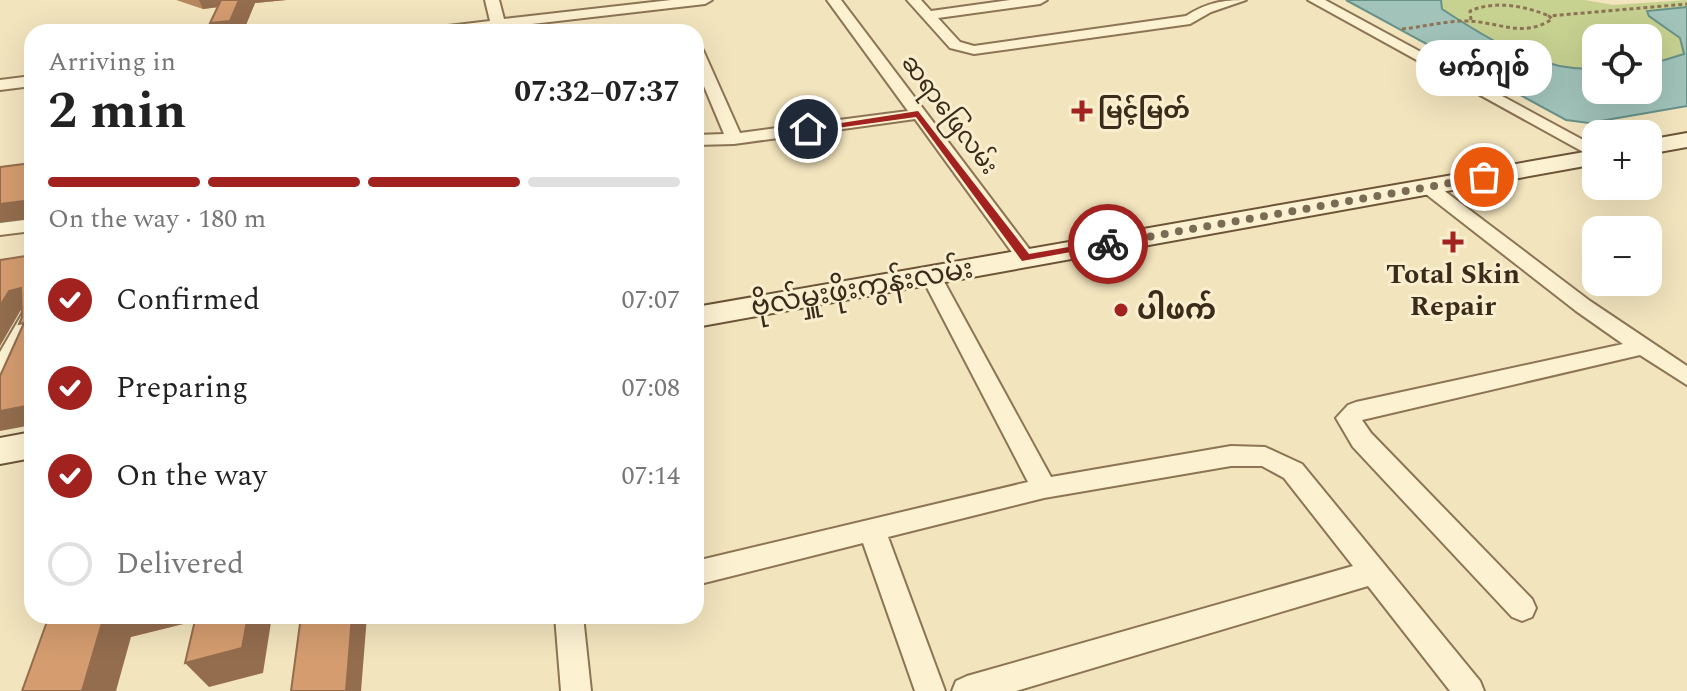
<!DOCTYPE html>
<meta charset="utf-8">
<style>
:root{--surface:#fff;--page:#f2f2f2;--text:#222;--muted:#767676;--line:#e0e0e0;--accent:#a1221e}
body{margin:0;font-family:Spectral,"Noto Sans Myanmar",serif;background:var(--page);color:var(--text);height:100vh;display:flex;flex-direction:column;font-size:30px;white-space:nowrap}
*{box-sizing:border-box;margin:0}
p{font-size:26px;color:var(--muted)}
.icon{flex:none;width:44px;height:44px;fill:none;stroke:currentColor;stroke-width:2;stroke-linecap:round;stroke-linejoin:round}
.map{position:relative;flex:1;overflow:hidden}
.side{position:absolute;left:24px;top:24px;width:680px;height:600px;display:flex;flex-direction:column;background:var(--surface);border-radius:24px;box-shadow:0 8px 32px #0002}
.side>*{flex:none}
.buttons{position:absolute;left:1582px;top:24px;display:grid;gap:16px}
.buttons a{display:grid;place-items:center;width:80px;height:80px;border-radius:16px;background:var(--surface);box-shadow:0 8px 32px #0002;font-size:40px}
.pin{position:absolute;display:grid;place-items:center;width:68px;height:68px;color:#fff;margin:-34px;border:4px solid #fff;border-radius:50%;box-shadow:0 2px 8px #0007}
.courier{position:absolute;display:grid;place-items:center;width:80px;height:80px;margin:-40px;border:6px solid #a1221e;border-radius:50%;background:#fff;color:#222;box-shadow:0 2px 10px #0007}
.bubble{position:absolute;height:56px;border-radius:24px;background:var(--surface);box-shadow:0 8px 32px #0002;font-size:26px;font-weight:700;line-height:56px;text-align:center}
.overview em{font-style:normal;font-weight:700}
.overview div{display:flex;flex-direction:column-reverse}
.overview{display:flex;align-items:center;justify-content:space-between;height:136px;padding:0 24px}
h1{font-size:52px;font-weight:700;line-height:60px}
.bar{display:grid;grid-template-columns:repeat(4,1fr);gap:12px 8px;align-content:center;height:96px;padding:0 24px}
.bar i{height:10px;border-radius:6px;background:var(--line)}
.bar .active{background:var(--accent)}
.bar p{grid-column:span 4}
ol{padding:0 24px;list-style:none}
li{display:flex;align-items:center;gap:24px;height:88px}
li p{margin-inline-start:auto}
li .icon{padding:8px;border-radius:50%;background:var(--accent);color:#fff;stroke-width:4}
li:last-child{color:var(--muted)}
li i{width:44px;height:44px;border:4px solid var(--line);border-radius:50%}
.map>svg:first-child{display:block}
.green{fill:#c7d190}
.water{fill:#a1c3ba;stroke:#689289;stroke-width:2}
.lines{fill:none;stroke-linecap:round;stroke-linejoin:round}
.street-casing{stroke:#8c7454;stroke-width:4}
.secondary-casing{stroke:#6d5438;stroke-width:4}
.path{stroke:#8c7454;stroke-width:3;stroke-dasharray:4 3;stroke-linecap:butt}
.street{fill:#fcf1d1;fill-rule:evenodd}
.secondary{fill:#fcf1d1;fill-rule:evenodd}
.wall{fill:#b6865f}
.shaded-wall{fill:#946d4e}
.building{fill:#d49c6f;stroke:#946d4e;stroke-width:2}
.route{fill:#a1221e}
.done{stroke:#7a6c54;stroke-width:8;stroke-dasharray:0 14.4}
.poi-dot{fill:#a1221e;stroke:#f9eece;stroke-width:3}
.labels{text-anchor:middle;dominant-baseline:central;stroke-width:6;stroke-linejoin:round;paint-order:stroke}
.far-poi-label{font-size:24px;font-weight:bold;fill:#3a2b1b;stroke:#f9eece;text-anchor:start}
.far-street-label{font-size:24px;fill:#3a2b1b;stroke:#f9eece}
.poi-label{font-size:28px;font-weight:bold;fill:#3a2b1b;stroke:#f9eece}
.street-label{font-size:28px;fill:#3a2b1b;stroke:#f9eece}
</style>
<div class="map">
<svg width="1687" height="691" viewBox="0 0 1687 691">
<rect width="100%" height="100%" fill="#f2e4bd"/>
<path class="green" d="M1440,0H1585L1613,5L1687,0V7L1648,11L1649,16L1680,38L1685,54L1648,65V38H1596V69C1539,71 1489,40 1442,9Z"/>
<path class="water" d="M1346,0H1441L1442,9C1489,40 1539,71 1596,69V90H1648V65L1684,54L1680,38L1649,16L1647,11L1687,7V106L1589,123L1566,120Z"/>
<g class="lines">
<g class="street-casing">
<path id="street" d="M485,0H499L504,19L671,0H712L705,4L506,27L507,32H493L492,29L424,32L431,28L490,21Z
M827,0H841L1033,254L1036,258L1033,262H1019L915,119L734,144L696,145V135L724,134L696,67V46L703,50L740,133L908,111Z
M907,0H921L931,11L1010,0H1047L1040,4L938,18L960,42L974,46L1186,16C1206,3 1222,0 1246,0L1211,12L1190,24L974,54L950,48Z
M1308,0H1325L1596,147V159Z
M32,76V86L0,90V80Z
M1428,182L1434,183L1590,301L1687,366V385L1640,355L1362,420L1371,433L1532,599L1536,608L1532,617L1522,621L1512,617L1353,447L1336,418L1348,405L1356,402L1623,344L1576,311L1422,191L1419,187Z
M32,219V231L0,235V223Z
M931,270L941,276L1051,477L1231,446L1265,447L1302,464L1480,681L1484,691H1450L1368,586L1016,691H952L956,681L967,676L1353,566L1284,478L1262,466H1231L1044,498L888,537L945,691H915L863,543L696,585V561L1028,482L921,276Z
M32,307V334L8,378L0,380V352L25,309Z
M555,616H583L591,691H561Z"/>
</g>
<g class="secondary-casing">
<path id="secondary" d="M1687,133V147L1648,154V140Z
M1596,150V164L696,327V307Z
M32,432V458L0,464V438Z"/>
</g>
<path class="path" d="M1471,20L1470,11C1495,0 1525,6 1549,16
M1402,29C1423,27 1444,21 1466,21C1497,21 1523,39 1552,19L1549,16L1687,4"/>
<use href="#street" class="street"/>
<use href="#secondary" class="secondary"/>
</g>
<path class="wall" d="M176,0H286L255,3L243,32H214L210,23L217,7L203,9Z"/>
<path class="shaded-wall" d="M199,0H234L236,5L203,9Z
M239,0H286L255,3L243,32H214L210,23Z
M32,200V218L0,222V204Z
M21,288L22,308L0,346V306L9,291Z
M32,405V425L0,431V411Z
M104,616H216L131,637L116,691H82Z
M248,616H272L263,673L209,687L185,663Z
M352,616H367L361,691H346Z"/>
<path class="building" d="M221,0H239L230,21L210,23Z
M32,163V200L0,204V167Z
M32,255V405L0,411V376L24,323L19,324L22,317L21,288L9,291L0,306V260Z
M49,616H104L82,691H22Z
M196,616H248L242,648L185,663Z
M301,616H352L346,691H291Z"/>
<path class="route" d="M918,111L1029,254L1108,240L1114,244L1022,261L916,117L808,132L803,129Z"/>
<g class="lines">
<path class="done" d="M1108,244L1484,177"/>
</g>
<g class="poi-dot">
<path d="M1078 99h8v8h8v8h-8v8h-8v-8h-8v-8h8z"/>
<path d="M1449 230h8v8h8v8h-8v8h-8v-8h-8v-8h8z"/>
<circle cx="1121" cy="310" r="8"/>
</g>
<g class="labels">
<g class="far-poi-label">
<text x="1098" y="111">မြင့်မြတ်</text>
</g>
<g class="far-street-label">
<text transform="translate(949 115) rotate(53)">ဆရာဖြေလမ်း</text>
</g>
<g class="poi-label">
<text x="1453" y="274">Total Skin<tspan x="1453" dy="32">Repair</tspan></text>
<text x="1137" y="310" text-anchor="start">ပါဖက်</text>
</g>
<g class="street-label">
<text transform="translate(862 288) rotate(-10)">ဗိုလ်မှူးဖိုးကွန်းလမ်း</text>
</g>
</g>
</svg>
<div class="buttons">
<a><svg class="icon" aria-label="locate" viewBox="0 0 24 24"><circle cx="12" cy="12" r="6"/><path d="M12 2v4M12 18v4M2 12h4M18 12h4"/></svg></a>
<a>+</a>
<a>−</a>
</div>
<div class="pin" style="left:1484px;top:177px;background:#ea580c"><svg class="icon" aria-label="bag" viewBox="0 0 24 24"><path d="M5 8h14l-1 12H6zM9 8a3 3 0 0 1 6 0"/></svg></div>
<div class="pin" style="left:808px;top:129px;background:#1f2937"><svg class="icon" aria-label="home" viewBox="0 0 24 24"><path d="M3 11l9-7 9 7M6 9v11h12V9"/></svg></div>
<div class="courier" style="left:1108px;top:244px"><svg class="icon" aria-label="bike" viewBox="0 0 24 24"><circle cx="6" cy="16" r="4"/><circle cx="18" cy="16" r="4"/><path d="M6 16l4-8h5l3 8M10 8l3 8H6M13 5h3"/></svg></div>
<div class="bubble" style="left:1416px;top:40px;width:136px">မက်ဂျစ်</div>
<section class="side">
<div class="overview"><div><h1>2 min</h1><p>Arriving in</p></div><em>07:32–07:37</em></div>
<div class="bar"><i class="active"></i><i class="active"></i><i class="active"></i><i></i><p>On the way · 180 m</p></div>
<ol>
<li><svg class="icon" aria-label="check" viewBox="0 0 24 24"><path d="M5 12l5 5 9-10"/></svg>Confirmed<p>07:07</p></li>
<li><svg class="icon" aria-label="check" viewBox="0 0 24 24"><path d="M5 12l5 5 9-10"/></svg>Preparing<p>07:08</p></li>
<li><svg class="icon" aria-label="check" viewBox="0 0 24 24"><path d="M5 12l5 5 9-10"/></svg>On the way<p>07:14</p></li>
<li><i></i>Delivered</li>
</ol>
</section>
</div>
